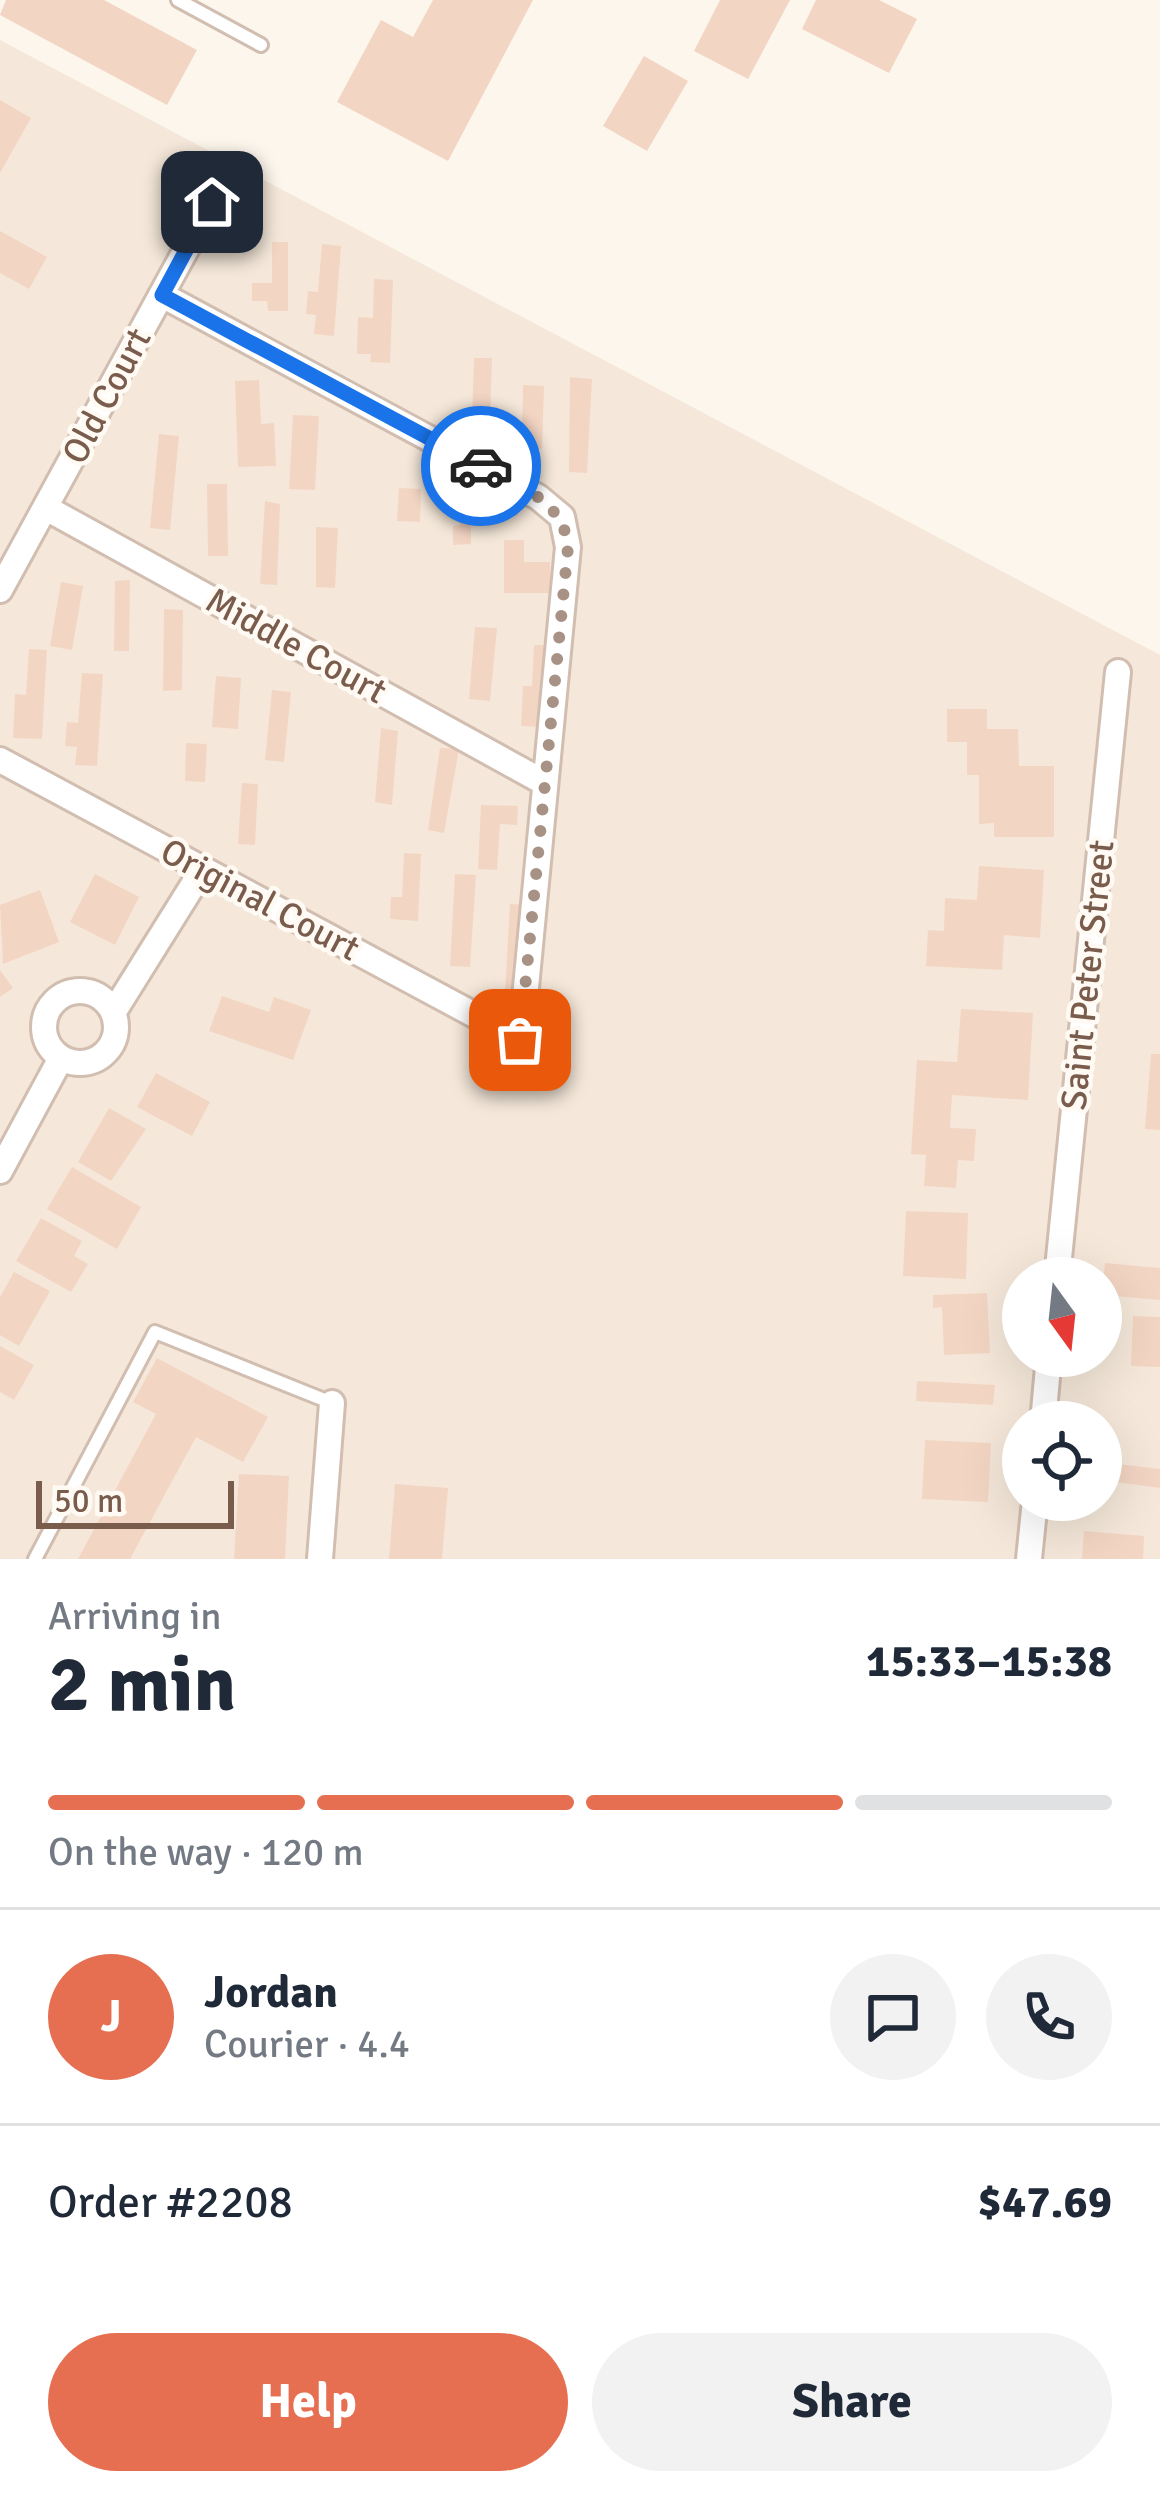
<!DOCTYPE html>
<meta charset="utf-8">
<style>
:root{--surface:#fff;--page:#f2f2f3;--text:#1f2937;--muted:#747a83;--line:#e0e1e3;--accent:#e76f51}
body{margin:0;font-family:Signika,sans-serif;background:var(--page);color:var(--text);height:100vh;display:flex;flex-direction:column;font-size:45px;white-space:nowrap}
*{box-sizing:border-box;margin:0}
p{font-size:39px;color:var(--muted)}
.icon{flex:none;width:66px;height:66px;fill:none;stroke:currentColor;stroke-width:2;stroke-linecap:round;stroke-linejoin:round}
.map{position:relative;height:1559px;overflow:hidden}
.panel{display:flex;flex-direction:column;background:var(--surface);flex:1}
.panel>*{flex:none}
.needle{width:78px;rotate:165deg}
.fabs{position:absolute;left:1002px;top:1257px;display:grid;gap:24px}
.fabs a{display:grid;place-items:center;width:120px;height:120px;border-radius:50%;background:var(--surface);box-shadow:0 12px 48px #0002;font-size:60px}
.scale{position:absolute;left:36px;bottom:30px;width:198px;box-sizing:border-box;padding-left:12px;border:6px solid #7a5c4d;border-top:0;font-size:33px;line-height:42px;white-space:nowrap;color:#7a5c4d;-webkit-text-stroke:9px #fffaf3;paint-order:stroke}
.pin{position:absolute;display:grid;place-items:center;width:102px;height:102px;color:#fff;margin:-51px;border-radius:24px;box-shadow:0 6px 18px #0006}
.courier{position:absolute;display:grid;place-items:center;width:120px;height:120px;margin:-60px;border:9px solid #1a73e8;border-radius:50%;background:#fff;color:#222;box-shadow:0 3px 15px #0007}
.overview em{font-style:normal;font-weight:800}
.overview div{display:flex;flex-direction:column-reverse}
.overview{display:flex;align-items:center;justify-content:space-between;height:204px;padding:0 48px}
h1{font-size:78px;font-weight:800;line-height:90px}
.bar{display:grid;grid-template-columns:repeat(4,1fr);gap:18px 12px;align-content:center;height:144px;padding:0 48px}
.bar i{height:15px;border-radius:9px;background:var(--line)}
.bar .current{background:var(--accent)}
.bar p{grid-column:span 4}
.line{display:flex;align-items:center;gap:30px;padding:0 48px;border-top:3px solid var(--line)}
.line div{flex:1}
.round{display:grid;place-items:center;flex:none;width:126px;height:126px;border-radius:63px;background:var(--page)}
.button{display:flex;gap:24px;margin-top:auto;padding:24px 48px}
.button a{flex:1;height:138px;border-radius:72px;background:var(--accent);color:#fff;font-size:48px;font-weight:800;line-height:138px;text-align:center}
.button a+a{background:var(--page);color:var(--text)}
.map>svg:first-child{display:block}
.residential{fill:#f5e8da;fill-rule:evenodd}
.building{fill:#f3d5c3}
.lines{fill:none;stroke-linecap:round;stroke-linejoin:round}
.lane-casing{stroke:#d1beb0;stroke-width:18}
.street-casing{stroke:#d1beb0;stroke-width:30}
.lane{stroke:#fff;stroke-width:12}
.street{stroke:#fff;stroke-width:24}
.done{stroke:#a89285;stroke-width:12;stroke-dasharray:0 21.6}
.route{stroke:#1a73e8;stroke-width:15}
.labels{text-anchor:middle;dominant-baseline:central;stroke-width:9;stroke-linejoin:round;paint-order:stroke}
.street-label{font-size:36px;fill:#7a5c4d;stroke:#fffaf3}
</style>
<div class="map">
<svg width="1160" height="1559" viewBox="0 0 1160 1559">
<rect width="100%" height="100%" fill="#fdf6ec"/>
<path class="residential" d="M0,40L1160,655V1559H0ZM1023,1278H1101V1356H1023ZM1023,1422H1101V1500H1023Z"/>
<path class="building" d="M6,0H104L197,50L167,105L0,15Z
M433,0H533L448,161L337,102L381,20L413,37Z
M720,0H790L748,79L694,51Z
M816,0H879L917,19L889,73L802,29Z
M644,56L688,81L647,151L603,126Z
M0,100L31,118L0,173Z
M0,231L47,257L29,289L0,273Z
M272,242H288V311H268L267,301H252V283H272Z
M322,244L341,246L334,336L314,334L316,315L306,314L308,291L318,292Z
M374,279L393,280L390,363L370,362L371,354H357L358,317L373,318Z
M474,358H492L490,419H472Z
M570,377L592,379L587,473L569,472Z
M259,380L261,424L274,423L276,466L238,467L235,381Z
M523,385L544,386L542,449L522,448Z
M293,415L319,416L315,490L289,489Z
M159,434L179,436L170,530L150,528Z
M207,484H227L228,556H208Z
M399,488L421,489L420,522L397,521Z
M265,501L280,504L277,585L260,584Z
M460,520H471V544L453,545V526L460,525Z
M316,527L338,528L335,588L316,587Z
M504,540H524V562H550V593H504Z
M130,580L129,651H114L115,581Z
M61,582L83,586L72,650L50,646Z
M164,609L183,610L182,690L163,691Z
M475,627L497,628L490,701L469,699Z
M534,645H550L545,727L521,726L523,686H532Z
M29,649L47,650L42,739L13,738L15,694L26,695Z
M82,673L103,674L97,766L75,765L77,747L65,746L67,722L78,723Z
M216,676L241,678L238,729L212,727Z
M272,690L291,692L284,762L265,760Z
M947,709H987V729H1018L1019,766H1054V837H994V823L979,824V775H967V742H947Z
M381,728L398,731L392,805L375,802Z
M186,743L207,744L205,782L185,781Z
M440,748L459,749L444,833L428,830Z
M242,783L258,784L255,845L238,844Z
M481,805L518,806L517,825L500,824L497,870L478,869Z
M404,853L421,854L418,921L390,919L391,897H402Z
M979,866L1044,870L1040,938L1004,935L1002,970L926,966L928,930L944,931L945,898L977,900Z
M95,874L139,897L115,945L70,922Z
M455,874L476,875L470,967L450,966Z
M40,890L59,942L3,964L0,905Z
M510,904L529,905L524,994L505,992Z
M0,970L13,988L0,997Z
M222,996L269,1012L274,997L311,1010L293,1060L209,1031Z
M961,1009L1033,1013L1028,1100L952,1095L950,1128L976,1129L974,1161L958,1160L956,1188L924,1186L926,1155L911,1154L917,1060L957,1062Z
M1151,1054H1160V1130L1145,1129Z
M156,1073L210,1102L192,1136L137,1107Z
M109,1108L146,1129L111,1181L78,1162Z
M72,1167L141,1207L117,1249L47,1209Z
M906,1211L968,1213L966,1279L903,1276Z
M41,1218L82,1241L74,1256L88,1264L71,1292L16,1261Z
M1105,1263L1160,1268V1300L1102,1295Z
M14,1272L50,1291L19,1346L0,1335V1297Z
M987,1293L990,1353L944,1355L942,1307L933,1308V1295Z
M1133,1316L1160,1317V1367L1131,1366Z
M0,1346L34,1365L14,1400L0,1392Z
M157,1358L268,1417L243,1462L196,1437L130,1559H78L156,1414L133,1402Z
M917,1381L995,1385L993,1405L916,1401Z
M925,1440L991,1443L988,1502L922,1499Z
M1101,1462L1160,1469V1488L1101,1480Z
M239,1474L289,1476L285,1559H234Z
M395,1484L448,1488L442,1559H389Z
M1084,1531L1144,1536L1143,1559H1082Z"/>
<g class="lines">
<g class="lane-casing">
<path id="lane" d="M178,0L261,45
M35,1559L155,1332L332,1403"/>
</g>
<g class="street-casing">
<path id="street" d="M46,508L545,783
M0,590L212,202
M0,760L521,1040L568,547L562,517L538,497L162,295
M44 1027a36 36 0 1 1 72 0a36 36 0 1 1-72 0Z
M113,1013L203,869
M0,1171L61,1058
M1057,1278L1118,672
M1043,1422L1049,1356
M320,1559L332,1403
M1029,1559L1035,1500"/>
</g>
<use href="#lane" class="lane"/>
<use href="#street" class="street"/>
</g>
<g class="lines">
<path class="done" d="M481,466C518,486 564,500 568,547L520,1040"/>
<path class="route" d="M212,202L162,295L481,466"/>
</g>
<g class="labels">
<g class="street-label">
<text transform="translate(107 396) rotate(-62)">Old Court</text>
<text transform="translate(296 646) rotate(29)">Middle Court</text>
<text transform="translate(260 900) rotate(28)">Original Court</text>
<text transform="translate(1088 975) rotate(-84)">Saint Peter Street</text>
</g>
</g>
</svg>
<div class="fabs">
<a><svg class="needle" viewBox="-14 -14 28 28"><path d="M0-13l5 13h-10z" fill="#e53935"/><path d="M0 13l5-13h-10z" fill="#747a83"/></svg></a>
<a><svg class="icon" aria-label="locate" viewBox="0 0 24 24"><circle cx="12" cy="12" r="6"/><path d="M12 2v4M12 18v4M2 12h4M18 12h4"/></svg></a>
</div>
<div class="scale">50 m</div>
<div class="pin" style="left:520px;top:1040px;background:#ea580c"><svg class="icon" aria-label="bag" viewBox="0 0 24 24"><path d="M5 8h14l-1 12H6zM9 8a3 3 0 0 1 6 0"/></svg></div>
<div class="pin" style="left:212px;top:202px;background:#1f2937"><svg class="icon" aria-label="home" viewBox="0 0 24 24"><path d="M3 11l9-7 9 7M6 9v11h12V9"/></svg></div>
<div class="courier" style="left:481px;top:466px"><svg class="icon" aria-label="car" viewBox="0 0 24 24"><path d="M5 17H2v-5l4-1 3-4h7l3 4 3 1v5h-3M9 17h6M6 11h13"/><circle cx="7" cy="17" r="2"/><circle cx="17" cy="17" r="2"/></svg></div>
</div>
<section class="panel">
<div class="overview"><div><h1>2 min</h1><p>Arriving in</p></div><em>15:33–15:38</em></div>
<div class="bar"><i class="current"></i><i class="current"></i><i class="current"></i><i></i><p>On the way · 120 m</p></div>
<div class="line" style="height:216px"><b class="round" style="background:var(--accent);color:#fff">J</b><div><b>Jordan</b><p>Courier · 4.4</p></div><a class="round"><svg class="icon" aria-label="chat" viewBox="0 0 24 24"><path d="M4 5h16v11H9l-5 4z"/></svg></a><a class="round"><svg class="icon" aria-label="phone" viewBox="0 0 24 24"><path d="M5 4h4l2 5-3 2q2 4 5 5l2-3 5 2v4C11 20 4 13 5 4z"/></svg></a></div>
<div class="line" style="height:156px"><div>Order #2208</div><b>$47.69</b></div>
<div class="button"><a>Help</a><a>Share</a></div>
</section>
